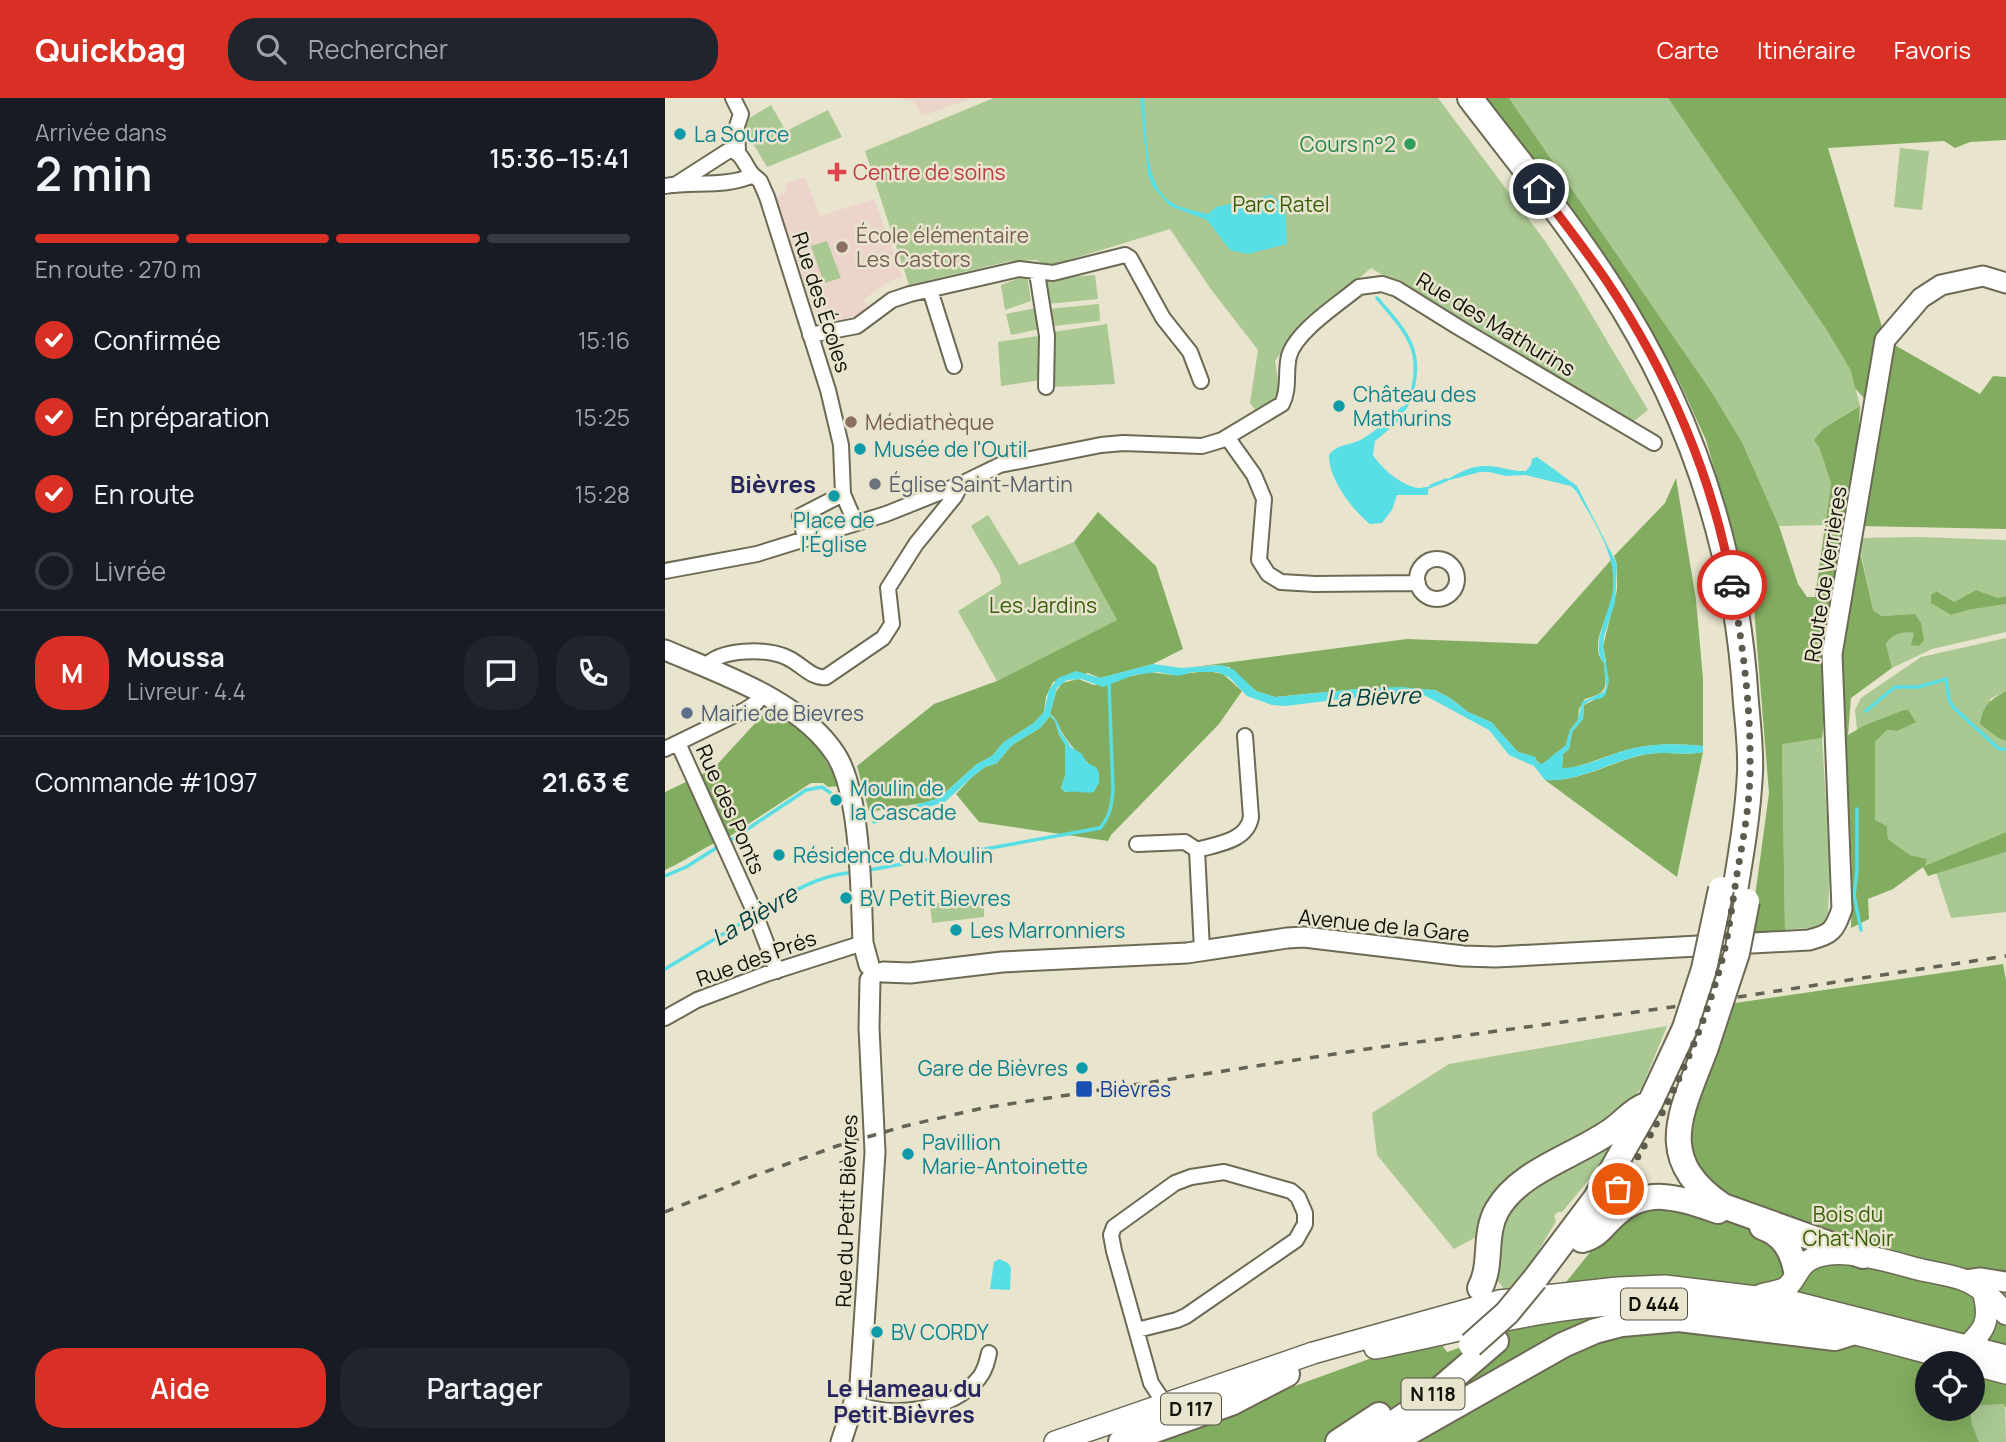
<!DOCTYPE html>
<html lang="fr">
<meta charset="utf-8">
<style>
:root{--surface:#171b24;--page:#20242c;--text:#f1f3f6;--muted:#9ea1a6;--line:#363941;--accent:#d93025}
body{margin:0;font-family:Manrope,sans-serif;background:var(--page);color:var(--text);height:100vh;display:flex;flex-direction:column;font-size:26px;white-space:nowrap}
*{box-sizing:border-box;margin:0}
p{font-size:23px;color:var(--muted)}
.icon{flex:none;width:38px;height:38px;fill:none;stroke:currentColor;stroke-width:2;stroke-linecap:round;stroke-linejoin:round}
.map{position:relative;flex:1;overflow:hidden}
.panel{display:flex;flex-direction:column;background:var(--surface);width:665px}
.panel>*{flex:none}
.tools{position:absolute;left:1250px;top:1253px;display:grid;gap:14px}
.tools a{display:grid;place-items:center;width:70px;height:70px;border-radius:50%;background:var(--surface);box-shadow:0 7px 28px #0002;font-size:35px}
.pin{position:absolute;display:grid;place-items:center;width:60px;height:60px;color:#fff;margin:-30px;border:4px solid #fff;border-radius:50%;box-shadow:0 2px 7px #0007}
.courier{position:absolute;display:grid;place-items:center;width:70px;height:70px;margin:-35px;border:5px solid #d93025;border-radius:50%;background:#fff;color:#222;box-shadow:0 2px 9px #0007}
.headline em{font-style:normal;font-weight:600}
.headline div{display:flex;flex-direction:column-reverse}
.headline{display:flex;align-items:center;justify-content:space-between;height:119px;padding:0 35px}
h1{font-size:46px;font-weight:600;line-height:52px}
.bar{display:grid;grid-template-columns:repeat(4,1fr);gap:10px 7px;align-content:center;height:84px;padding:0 35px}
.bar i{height:9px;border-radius:5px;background:var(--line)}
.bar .selected{background:var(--accent)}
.bar p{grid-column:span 4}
.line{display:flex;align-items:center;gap:18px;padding:0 35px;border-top:2px solid var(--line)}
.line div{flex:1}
.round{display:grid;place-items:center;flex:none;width:74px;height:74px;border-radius:28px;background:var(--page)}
ol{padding:0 35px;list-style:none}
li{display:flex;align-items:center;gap:21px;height:77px}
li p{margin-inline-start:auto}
li .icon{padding:7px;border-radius:50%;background:var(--accent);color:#fff;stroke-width:4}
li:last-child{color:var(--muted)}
li i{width:38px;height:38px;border:4px solid var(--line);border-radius:50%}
.action{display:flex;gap:14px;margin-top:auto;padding:14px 35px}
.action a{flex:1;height:80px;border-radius:28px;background:var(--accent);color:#fff;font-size:28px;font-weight:600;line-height:80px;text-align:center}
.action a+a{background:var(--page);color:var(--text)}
header{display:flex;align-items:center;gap:42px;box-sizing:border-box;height:98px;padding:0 35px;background:var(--accent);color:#fff}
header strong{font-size:33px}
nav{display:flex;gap:38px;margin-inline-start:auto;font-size:24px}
.search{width:490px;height:63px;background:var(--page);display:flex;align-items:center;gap:18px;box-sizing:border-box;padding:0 24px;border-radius:28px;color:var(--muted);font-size:26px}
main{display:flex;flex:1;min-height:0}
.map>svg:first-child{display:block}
.education{fill:#ecd4cb}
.green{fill:#a9c892}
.forest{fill:#82ad60}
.water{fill:#58dee5}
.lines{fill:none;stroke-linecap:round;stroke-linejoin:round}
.stream{stroke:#58dee5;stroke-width:3.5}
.street-casing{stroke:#6c6954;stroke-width:18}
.secondary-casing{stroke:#6c6954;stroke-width:23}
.primary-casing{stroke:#6c6954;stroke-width:24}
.highway-casing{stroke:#6c6954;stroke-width:28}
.street{stroke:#fff;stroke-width:14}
.secondary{stroke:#fff;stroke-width:19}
.primary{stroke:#fff;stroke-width:21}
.highway{stroke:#fff;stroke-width:24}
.rail{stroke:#656355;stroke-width:3.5;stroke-dasharray:9 9;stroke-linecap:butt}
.highway-bridge-casing{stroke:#6c6954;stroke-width:28;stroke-linecap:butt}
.highway-bridge{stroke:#fff;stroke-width:24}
.done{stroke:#5d5b4e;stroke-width:7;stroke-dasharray:0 12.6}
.route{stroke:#d93025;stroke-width:9}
.culture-dot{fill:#0f9aa8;stroke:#e8e4cd;stroke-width:2.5}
.leisure-dot{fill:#2e9e5b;stroke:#e8e4cd;stroke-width:2.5}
.health-dot{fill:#e0444e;stroke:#e8e4cd;stroke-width:2.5}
.education-dot{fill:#8d6e63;stroke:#e8e4cd;stroke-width:2.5}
.worship-dot{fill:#6b7280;stroke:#e8e4cd;stroke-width:2.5}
.service-dot{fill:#5c6f8a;stroke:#e8e4cd;stroke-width:2.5}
.transit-dot{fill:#1a4fb4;stroke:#e8e4cd;stroke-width:2.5}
.labels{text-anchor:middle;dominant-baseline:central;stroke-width:5;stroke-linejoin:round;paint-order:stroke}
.shield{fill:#e8e4cd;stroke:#525044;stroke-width:2}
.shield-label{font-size:19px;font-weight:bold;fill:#121109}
.culture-label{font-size:21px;fill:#0d838f;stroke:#e8e4cd;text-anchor:start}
.leisure-label{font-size:21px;fill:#27864d;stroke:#e8e4cd;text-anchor:end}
.health-label{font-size:21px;fill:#be3a42;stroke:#e8e4cd;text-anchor:start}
.park-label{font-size:21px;fill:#375e09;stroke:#e8e4cd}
.education-label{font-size:21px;fill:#785e54;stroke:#e8e4cd;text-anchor:start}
.street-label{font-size:21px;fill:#121109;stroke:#e8e4cd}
.worship-label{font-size:21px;fill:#5b616d;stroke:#e8e4cd;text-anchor:start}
.service-label{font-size:21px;fill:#4e5e75;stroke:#e8e4cd;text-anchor:start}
.transit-label{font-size:21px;fill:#164399;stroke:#e8e4cd;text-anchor:start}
.water-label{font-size:23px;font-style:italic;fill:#004044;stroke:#e8e4cd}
.neighbourhood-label{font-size:23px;font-weight:bold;fill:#27255f;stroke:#e8e4cd}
.quarter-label{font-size:24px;font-weight:bold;fill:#27255f;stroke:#e8e4cd}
</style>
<header>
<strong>Quickbag</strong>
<div class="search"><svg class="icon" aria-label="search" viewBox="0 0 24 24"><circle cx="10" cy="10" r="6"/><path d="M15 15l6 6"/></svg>Rechercher</div>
<nav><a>Carte</a><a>Itinéraire</a><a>Favoris</a></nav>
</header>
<main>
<section class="panel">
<div class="headline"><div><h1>2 min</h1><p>Arrivée dans</p></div><em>15:36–15:41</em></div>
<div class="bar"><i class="selected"></i><i class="selected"></i><i class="selected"></i><i></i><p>En route · 270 m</p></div>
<ol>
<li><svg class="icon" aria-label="check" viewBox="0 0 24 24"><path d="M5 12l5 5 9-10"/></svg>Confirmée<p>15:16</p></li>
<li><svg class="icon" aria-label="check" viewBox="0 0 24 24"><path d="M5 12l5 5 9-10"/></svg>En préparation<p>15:25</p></li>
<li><svg class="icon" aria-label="check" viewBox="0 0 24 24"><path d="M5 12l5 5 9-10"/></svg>En route<p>15:28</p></li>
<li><i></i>Livrée</li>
</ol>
<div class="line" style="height:126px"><b class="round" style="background:var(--accent);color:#fff">M</b><div><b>Moussa</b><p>Livreur · 4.4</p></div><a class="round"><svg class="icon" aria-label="chat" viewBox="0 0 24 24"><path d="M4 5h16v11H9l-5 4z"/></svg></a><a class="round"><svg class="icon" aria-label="phone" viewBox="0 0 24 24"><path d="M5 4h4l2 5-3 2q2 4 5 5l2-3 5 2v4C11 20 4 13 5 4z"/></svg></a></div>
<div class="line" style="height:91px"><div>Commande #1097</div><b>21.63 €</b></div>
<div class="action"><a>Aide</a><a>Partager</a></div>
</section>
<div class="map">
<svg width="1341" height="1344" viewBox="0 0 1341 1344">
<rect width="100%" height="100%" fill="#e8e4cd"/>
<path class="education" d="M233,0H307L257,18L249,4Z
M140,79L155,118L209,101L237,179L223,184L198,202L203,208L192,218L156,226L153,224L110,99L122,94L120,86Z"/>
<path class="green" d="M329,0H773L880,143L910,189L983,312L965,326L706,170L631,234L610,263L615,295L608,305L593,315L585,305L593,252L545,190L505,131L384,168L371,162L345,163L244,187L200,53Z
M844,0H1003L1161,231L1186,273L1195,308L1159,330L1154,349L1166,385L1160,427L1114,428L1077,344L1046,293Z
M106,7L121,33L163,12L177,39L102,69L76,25Z
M1235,50L1264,53L1257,112L1229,109Z
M162,143L176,180L159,185L146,148Z
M362,177L366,203L340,212L336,187Z
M430,177L433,201L382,206L378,181Z
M434,206L435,223L388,228L383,211Z
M371,210L375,231L346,237L341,216Z
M442,226L450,286L387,289L388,234Z
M373,238L375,282L336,288L333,244Z
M323,417L354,467L409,444L452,522L332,583L293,513L336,486L335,477L306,428Z
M1252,439L1341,442V498L1333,500L1311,492L1289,504L1273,493L1266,498L1267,505L1286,517L1303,512L1341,506V534L1267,551L1227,570L1221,546C1227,536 1238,533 1249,535L1254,548L1250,516L1216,518L1208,512L1195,450V440Z
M1341,540V593L1325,601L1334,641L1341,643V734L1259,769L1262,761L1245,757L1223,741L1222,728L1210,722V644L1222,632L1232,633L1250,623L1198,628L1192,632L1190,612L1196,600L1256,559Z
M1157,640L1165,768L1163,814L1159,826L1153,829L1120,832L1117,645Z
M1341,754V814L1286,820L1271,774Z
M319,800V819L267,825L265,806Z
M1002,928L977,989L958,1013L813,1138L789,1151L712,1057L707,1015L784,966Z
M954,1041L937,1066L897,1114H893L889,1118L891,1123L868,1162L841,1194L833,1183L829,1166L833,1127L858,1094Z
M1340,1306L1341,1344H1314L1307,1326L1305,1311H1307V1308Z"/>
<path class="forest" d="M821,0H844L1046,293L1077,344L1114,428L1133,486L1142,499H1150L1166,385L1154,349L1149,342L1159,330L1195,308L1193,345L1180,427L1157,640L1117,646L1120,832L1085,836L1104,695L1089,510L1041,342L1015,285L973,212L923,134Z
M1003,0H1341V42L1305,44L1290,50L1279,43L1163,50L1221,242L1315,296L1328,278L1341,279V431L1195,428L1211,314L1190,290L1186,273L1161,231Z
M1011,380L1031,502L1038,581V648C1011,645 982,645 955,654C935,660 918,669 897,671L898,656L904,651L907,634L918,621L919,607L941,596V563L938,548L952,492V466L949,458L1000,405Z
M433,414L491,468L518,551L488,566L435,580L423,575L388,584L381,599L379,614L369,625L339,644L327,658L312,666L274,700L269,703L204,714L192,668L269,606L332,583L452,522L409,444Z
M1194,449L1208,512L1216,518L1250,516L1256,525L1259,542L1254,548L1246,547L1249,535C1238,533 1227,536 1221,546L1227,570L1186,600L1183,637L1198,628L1239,612H1243L1251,624L1232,633L1222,632L1210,644V722L1222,728L1223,741L1245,757L1262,761L1260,768L1341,734V754L1263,778L1258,769L1228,791L1203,801L1204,821L1186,830L1187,769L1180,640L1170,555Z
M946,462C949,475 949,487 947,501C943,520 923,548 939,565C941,589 945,594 920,601L914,611L913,622L905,632L901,647L877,667L864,657L853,654L826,624L803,614L785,600L770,592L703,590L610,599L591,593L564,569L550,567L521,570L742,541L872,546Z
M1311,492L1333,500L1341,498V506L1303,512L1286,517L1266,505V497L1272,493L1289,504Z
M543,573L558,576L577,593L554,626L446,737L443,743L314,724L291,696L307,679L320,669L332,665L347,647L375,630L385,618L390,623L394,637L401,647L400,678L396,690L400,694L410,692L418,694L425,667C416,659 405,647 398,636C393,628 393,622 385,616L391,594L397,585L413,581L429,587L484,574L508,577Z
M1341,593V643L1335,641L1315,626C1318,607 1325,602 1341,593Z
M106,608L144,635L176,688L163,689L158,685H146L65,738C42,747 22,762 0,772V694L48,671Z
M1038,654L1012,779L880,682C917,684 947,663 982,656C1000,653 1020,658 1038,654Z
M1338,866L1341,882V1310L1339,1306L1307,1308V1265H1262V1311H1305L1307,1326L1314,1344H476L770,1237L782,1254L868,1225L931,1147L967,1110L1011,1103L1032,1082L1017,1028L1063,906Z"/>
<path class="water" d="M475,0H479C482,30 478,86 506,104C517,111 531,113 543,116L551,109L606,97L620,108L622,146L583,156L565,152L542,122L505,108L488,89L483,77Z
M737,308L741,317L710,343L708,357C716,370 737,388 753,390C758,390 765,388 769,388L763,391V397H732L727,412L717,425L705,426C688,413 663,380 664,357C672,346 682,348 693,343C707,337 726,319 737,308Z
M872,359L912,388L952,466L950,505L939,538L938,548L944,583L941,596L937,600L924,603L919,607L918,621L907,634L904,651L898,656L897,670C918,670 936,660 955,654C982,645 1011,645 1038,648V654C1020,658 1000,653 982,656C947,662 917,684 880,682L869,668L844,657L824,632L759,597L686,600L620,608L607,607L582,598L564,579L552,574H528L513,578L493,574L469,577L438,589L417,581L402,582L392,590L385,616L392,623L396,634L406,649L417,656L422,665L431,669L434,675V685L429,694C419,696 410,692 400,694L396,690L400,678V647L394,637L390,623L385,618L375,630L347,647L332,665L320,669L307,679L280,704L208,726L207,720L274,700L312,666L327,658L339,644L369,625L379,614L384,592L393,580L411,573L435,580L488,566L516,570L557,567L569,572L591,593L610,599L703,590L737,589L769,592L785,600L803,614L826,624L853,654L871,659L872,664L877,666L901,647L905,632L913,622L917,604L939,594L941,589L939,565C924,549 946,512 948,491C952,456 928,423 912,394L906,388L860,377L841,378L824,374H815L777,384C791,377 805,367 821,368C835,368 847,374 861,373L866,367L867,361Z
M334,1161L343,1165L346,1170L345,1192L325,1191L329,1164Z"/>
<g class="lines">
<path class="stream" d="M712,200C737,230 758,248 748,290C745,300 744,307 736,314
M766,388L781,382
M1201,613L1230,589H1253L1281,581L1284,602L1289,610L1334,651H1341
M1192,711V773L1189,797L1196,832
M63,744L141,692L157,689L167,696
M204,772L435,730C445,719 447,706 448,692L444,585
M0,778L21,769L56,747
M95,814C125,796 148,779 183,775
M0,871L88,818"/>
<g class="street-casing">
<path id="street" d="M68,0L76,16L72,28L73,54
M88,77L95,83L102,99L163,292L176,347L178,396L190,424
M0,88C29,83 61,90 88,77C81,70 78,56 68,53H63L10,87
M372,175L382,238L381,289
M265,192L289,268
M145,237L192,228L227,202L245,196L354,171L388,175L460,157L465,160L498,220L525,254L536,283
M562,339L589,377L599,401L594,462L603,476L616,484L650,486L753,485
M140,440L135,418L178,396
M752 481a20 20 0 1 1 40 0a20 20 0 1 1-40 0Z
M0,473L92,456L221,416L296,386L335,367L436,347L458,345L537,348L557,342L617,306C625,291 620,274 624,258C631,233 675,205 694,189L717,186L732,191L793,229L989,345
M40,569C55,550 102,550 123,560C136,566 147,581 161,579L218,540L227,526L223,490L251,446L290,398L296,386
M13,645L89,813L112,873
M0,651L80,612L91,605L98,596
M472,746L520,744L532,752L537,852
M532,752C553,746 582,743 586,719L580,638
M0,920L32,902L101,876L198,845
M472,1232L512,1222L521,1218L631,1142L640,1126V1115L633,1099L626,1093L559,1074L526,1079L510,1085L449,1129L446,1137L449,1153L486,1285L500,1306L498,1313
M190,1305C227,1321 287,1313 314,1280C320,1273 322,1264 324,1255"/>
</g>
<g class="secondary-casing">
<path id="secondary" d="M0,552C56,576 137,603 171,657C196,696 196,797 198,845L204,867
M218,874L245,875L337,864L522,855L622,840L639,839L798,858L831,859L1144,842C1167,836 1169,833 1177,811L1167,556L1220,242L1256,200L1276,187L1318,178L1341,185
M1301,1182L1315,1180L1341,1184
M176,1344L195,1286L202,1182L210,1054L204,930L205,882"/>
</g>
<g class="primary-casing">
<path id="primary" d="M1096,1197C1104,1194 1115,1194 1122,1189C1134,1178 1132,1166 1151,1159C1180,1148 1228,1165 1257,1172C1271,1175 1286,1177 1299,1182C1316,1188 1330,1203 1341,1216
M710,1250C793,1234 877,1209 962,1206C1079,1201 1190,1236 1302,1265
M1296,1254C1319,1233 1327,1225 1318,1193
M1307,1266L1341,1275
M390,1344L648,1255L834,1203L953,1190L1000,1188L1124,1203L1341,1258"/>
</g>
<g class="highway-casing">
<path id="highway" d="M805,0C851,60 900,120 941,183C1026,312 1072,451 1081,605C1083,627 1086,651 1085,674C1083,718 1075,762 1068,805
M1041,949C1017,1014 987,1060 1058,1108L1198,1158
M1097,1129C1118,1136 1127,1152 1131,1173
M917,1142C934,1138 938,1127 951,1116C983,1087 1017,1101 1053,1113
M870,1181L931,1100L985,1005L1020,930
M815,1190C828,1166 818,1137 832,1112C855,1072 911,1058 947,1032C959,1024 967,1012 981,1007
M456,1344L566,1305L622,1276
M673,1344L714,1317
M701,1344L761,1303L831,1243
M727,1344L898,1247L930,1233L957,1226L1014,1221L1170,1240L1186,1235"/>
</g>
<use href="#street" class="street"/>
<use href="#secondary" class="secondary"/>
<use href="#primary" class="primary"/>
<use href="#highway" class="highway"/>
<path class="rail" d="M0,1114L86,1079L172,1048L240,1028L318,1010L702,951L1014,908L1341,858"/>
<g class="highway-bridge-casing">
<path id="highway-bridge" d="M1020,930L1039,871L1056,791
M1041,949L1072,855L1082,803
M806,1247L842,1215L870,1181"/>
</g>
<use href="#highway-bridge" class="highway-bridge"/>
</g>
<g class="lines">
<path class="done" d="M953,1091C1000,1018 1040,934 1060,850C1065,826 1068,801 1072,776C1078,742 1085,706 1085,671C1086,610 1078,547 1067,487"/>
<path class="route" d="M874,91C896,121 920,151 941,182C1002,273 1048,378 1067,487"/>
</g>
<g class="culture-dot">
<circle cx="15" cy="36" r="7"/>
<circle cx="674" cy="308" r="7"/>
<circle cx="195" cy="351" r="7"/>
<circle cx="169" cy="398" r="7"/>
<circle cx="171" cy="702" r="7"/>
<circle cx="114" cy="757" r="7"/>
<circle cx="181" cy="800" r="7"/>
<circle cx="291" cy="832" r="7"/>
<circle cx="417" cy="970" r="7"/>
<circle cx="243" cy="1056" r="7"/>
<circle cx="212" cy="1234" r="7"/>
</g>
<circle class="leisure-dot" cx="745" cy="46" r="7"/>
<path class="health-dot" d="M168.5 63.5h7v7h7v7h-7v7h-7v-7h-7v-7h7z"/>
<g class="education-dot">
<circle cx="177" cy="149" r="7"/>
<circle cx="186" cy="324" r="7"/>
</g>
<circle class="worship-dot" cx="210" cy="386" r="7"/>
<circle class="service-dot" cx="22" cy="615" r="7"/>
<rect class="transit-dot" x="410" y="982" width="18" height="18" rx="3.5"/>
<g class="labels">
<g class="shield">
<rect x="956" y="1190.5" width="66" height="31" rx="5"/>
<rect x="736.5" y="1280.5" width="63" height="31" rx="5"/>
<rect x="496" y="1295.5" width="60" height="31" rx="5"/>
</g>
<g class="shield-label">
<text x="989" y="1206">D 444</text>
<text x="768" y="1296">N 118</text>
<text x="526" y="1311">D 117</text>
</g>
<g class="culture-label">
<text x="29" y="36">La Source</text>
<text x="688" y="296">Château des<tspan x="688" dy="24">Mathurins</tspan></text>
<text x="209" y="351">Musée de l'Outil</text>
<text x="169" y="422" text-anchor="middle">Place de<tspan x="169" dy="24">l'Église</tspan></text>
<text x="185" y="690">Moulin de<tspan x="185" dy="24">la Cascade</tspan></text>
<text x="128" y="757">Résidence du Moulin</text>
<text x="195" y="800">BV Petit Bievres</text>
<text x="305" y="832">Les Marronniers</text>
<text x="403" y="970" text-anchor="end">Gare de Bièvres</text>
<text x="257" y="1044">Pavillion<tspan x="257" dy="24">Marie-Antoinette</tspan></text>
<text x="226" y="1234">BV CORDY</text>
</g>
<g class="leisure-label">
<text x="731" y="46">Cours n°2</text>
</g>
<g class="health-label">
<text x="188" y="74">Centre de soins</text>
</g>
<g class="park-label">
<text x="616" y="106">Parc Ratel</text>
<text x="378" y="507">Les Jardins</text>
<text x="1183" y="1116">Bois du<tspan x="1183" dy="24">Chat Noir</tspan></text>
</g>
<g class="education-label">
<text x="191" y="137">École élémentaire<tspan x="191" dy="24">Les Castors</tspan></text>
<text x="200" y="324">Médiathèque</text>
</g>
<g class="street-label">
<text transform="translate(157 204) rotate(72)">Rue des Écoles</text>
<text transform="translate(831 226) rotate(31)">Rue des Mathurins</text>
<text transform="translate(1160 476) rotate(-81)">Route de Verrières</text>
<text transform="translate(66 711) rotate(66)">Rue des Ponts</text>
<text transform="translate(719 827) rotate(6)">Avenue de la Gare</text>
<text transform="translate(91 860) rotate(-20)">Rue des Prés</text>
<text transform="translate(181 1113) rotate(-88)">Rue du Petit Bièvres</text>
</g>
<g class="worship-label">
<text x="224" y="386">Église Saint-Martin</text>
</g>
<g class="service-label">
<text x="36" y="615">Mairie de Bievres</text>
</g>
<g class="transit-label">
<text x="435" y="991">Bièvres</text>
</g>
<g class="water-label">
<text transform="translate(708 598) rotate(-2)">La Bièvre</text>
<text transform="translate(89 817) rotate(-31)">La Bièvre</text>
</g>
<g class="neighbourhood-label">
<text x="239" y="1290">Le Hameau du<tspan x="239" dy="26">Petit Bièvres</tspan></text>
</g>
<g class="quarter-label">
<text x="108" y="385">Bièvres</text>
</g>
</g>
</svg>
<div class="tools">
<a><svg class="icon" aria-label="locate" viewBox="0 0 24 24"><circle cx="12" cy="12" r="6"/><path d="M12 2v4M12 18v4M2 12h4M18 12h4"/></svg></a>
</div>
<div class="pin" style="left:953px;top:1091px;background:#ea580c"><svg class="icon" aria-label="bag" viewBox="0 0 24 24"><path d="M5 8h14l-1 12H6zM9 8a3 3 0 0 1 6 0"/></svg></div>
<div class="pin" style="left:874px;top:91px;background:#1f2937"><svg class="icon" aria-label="home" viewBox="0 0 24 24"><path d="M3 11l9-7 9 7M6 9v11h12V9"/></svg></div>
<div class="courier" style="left:1067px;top:487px"><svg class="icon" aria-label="car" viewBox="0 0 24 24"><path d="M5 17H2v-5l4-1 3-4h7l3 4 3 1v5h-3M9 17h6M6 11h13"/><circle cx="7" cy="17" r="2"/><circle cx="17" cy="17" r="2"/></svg></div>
</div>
</main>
